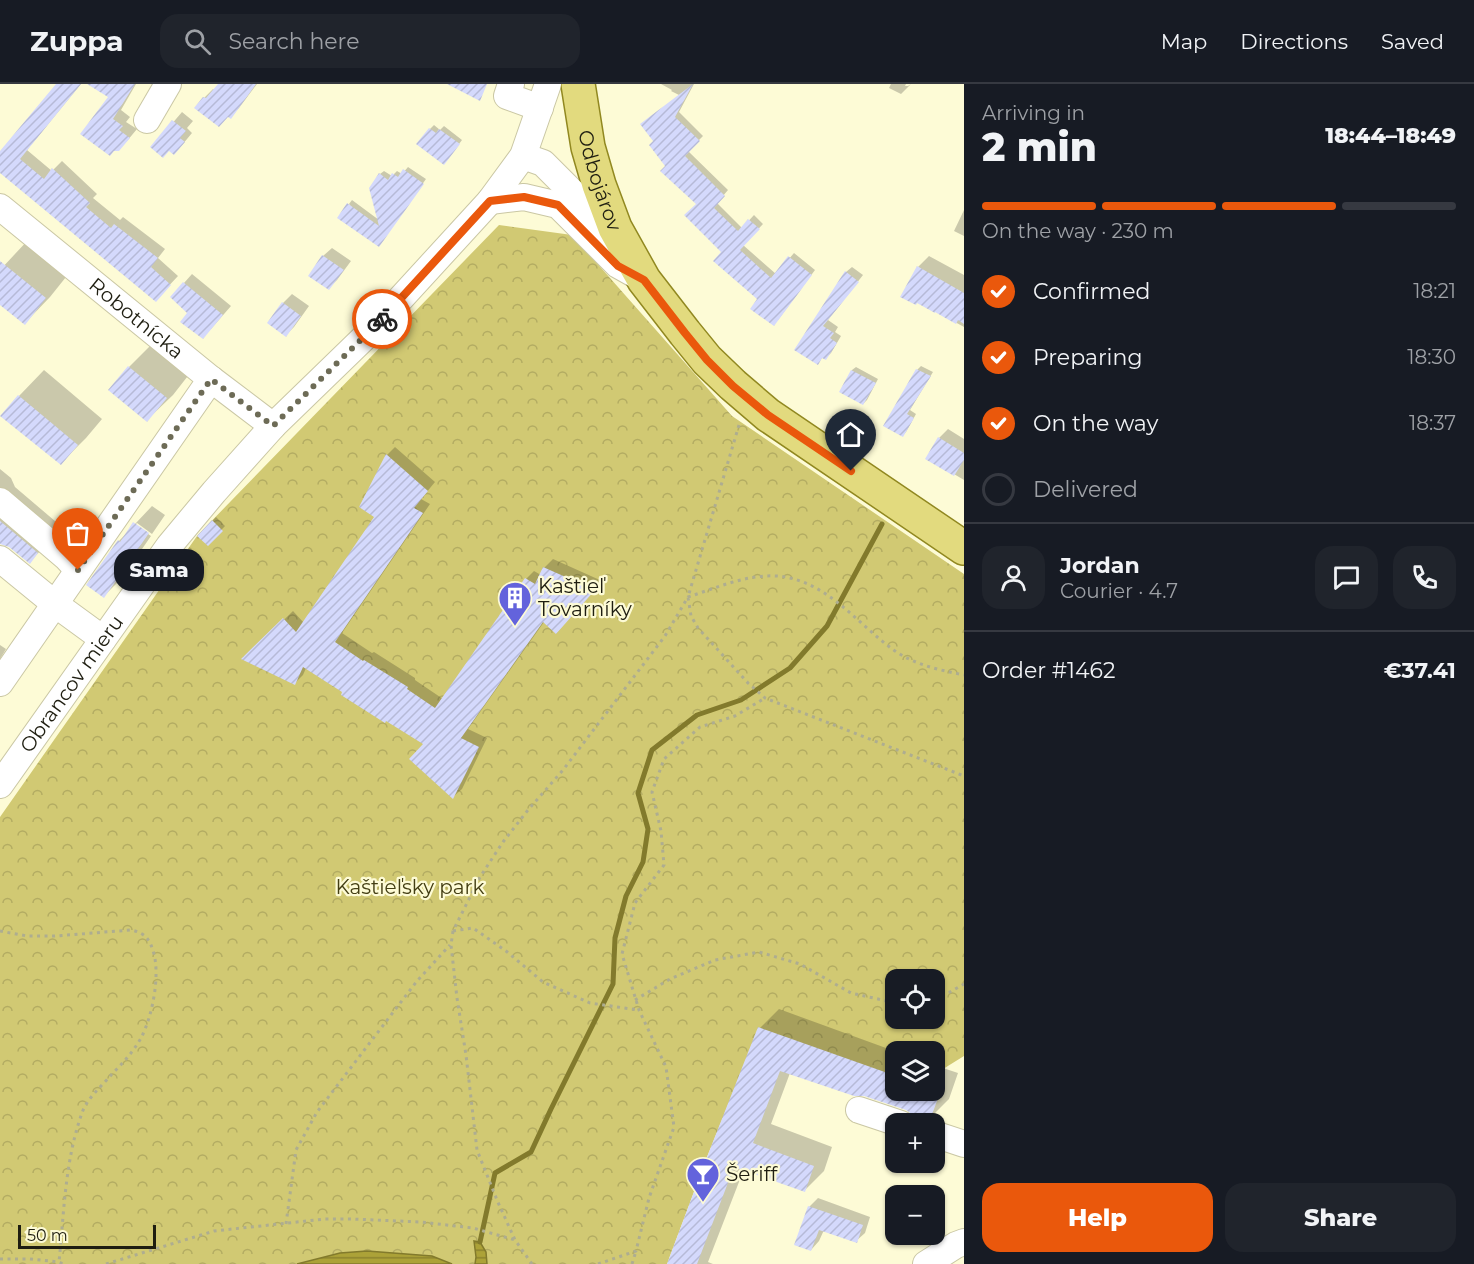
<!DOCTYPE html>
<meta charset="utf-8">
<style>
:root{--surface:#171b24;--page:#20242c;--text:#f1f3f6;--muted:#9ea1a6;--line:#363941;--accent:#ea580c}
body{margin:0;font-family:Montserrat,sans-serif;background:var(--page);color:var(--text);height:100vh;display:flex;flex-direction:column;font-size:22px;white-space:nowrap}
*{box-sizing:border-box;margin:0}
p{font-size:20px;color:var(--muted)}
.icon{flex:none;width:33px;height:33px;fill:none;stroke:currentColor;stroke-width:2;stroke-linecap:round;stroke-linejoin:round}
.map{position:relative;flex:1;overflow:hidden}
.sheet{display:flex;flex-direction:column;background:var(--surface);width:510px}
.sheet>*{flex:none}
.fabs{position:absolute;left:885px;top:885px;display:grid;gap:12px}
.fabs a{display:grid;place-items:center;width:60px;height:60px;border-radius:12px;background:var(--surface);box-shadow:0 2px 4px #0004;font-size:30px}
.scale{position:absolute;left:18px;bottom:15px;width:138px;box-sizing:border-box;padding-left:6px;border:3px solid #1f1e11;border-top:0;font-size:16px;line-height:21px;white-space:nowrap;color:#1f1e11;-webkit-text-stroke:4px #fdfbd6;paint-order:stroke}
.pin{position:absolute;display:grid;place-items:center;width:51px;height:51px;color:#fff;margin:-62px -26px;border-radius:50% 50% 50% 0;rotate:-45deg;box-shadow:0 0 6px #0007}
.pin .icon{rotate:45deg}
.courier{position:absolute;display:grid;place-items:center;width:60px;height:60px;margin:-30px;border:4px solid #ea580c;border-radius:50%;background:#fff;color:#222;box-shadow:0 2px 8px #0007}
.bubble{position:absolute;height:42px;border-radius:18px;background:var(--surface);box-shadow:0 2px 4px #0004;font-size:20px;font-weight:800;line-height:42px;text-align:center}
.head em{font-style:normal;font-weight:800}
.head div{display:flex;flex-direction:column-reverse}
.head{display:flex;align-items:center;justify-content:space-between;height:102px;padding:0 18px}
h1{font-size:39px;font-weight:800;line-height:45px}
.bar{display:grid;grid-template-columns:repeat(4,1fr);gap:9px 6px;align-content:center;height:72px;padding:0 18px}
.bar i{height:8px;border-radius:4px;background:var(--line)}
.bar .active{background:var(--accent)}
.bar p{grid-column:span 4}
.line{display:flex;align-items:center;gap:15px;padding:0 18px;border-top:2px solid var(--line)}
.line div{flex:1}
.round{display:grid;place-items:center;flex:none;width:63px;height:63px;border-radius:18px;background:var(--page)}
ol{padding:0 18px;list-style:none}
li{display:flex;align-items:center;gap:18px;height:66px}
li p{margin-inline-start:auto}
li .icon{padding:6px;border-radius:50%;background:var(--accent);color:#fff;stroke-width:4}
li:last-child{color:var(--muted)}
li i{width:33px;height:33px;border:3px solid var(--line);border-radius:50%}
.action{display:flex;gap:12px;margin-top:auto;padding:12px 18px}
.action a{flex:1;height:69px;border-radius:18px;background:var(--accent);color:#fff;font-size:24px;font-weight:800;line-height:69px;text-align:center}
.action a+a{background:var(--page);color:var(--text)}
header{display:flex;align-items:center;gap:36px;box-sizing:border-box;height:84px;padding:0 30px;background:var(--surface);border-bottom:2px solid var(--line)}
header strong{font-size:28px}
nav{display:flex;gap:33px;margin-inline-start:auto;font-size:21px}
.search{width:420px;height:54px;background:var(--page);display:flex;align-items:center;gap:15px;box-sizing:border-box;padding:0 21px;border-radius:18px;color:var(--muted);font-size:22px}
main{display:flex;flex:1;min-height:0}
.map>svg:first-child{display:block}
.park{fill:url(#park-crowns);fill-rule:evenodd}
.water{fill:url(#water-rules);stroke:#827a2c;stroke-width:1.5}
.shadow{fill:#0003}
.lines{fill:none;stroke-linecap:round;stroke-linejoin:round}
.stream{stroke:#827a2c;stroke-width:5}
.building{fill:url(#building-hatch)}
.minor-casing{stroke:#cac7a4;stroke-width:28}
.major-casing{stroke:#918820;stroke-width:36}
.path{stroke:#aead90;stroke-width:3;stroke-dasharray:3 4.5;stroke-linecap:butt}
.minor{stroke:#fff;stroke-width:26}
.major{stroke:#e2da7e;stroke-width:33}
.done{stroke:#6d6b56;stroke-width:6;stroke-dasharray:0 10.8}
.route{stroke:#ea580c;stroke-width:8}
.labels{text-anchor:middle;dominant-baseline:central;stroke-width:4.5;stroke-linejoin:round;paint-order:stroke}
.street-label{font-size:20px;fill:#1f1e11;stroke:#fdfbd6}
.poi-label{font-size:20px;fill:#1f1e11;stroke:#fdfbd6;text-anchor:start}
.park-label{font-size:20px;fill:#433e13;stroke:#fdfbd6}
</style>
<header>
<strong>Zuppa</strong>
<div class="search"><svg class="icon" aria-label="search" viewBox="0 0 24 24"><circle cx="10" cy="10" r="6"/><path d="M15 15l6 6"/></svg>Search here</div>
<nav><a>Map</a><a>Directions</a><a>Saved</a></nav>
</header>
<main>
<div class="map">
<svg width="964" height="1180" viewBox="0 0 964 1180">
<defs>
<pattern id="park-crowns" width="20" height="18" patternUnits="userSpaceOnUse" patternTransform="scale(1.5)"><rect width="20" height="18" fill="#d1c973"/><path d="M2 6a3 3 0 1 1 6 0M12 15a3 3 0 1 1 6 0" fill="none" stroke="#b3ac62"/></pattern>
<pattern id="water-rules" width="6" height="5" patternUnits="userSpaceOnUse" patternTransform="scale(1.5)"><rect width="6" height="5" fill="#aca238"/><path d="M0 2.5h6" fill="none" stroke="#8b832e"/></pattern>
<pattern id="building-hatch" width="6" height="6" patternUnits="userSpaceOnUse" patternTransform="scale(1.5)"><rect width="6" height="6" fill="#d4d9fc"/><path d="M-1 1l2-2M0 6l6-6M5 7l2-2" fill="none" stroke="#b6bad7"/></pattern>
</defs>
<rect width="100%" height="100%" fill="#fdfbd6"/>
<path class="park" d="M499,141L572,151L732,332L964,490V972L935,990L934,968H896L895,992L747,974L707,1073L667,1180H0V733L197,452ZM896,896H934V934H896Z"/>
<path class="water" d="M474,1157L480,1158L486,1168L487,1180H475L476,1173Z
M367,1167L432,1172L452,1180H297L340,1169Z"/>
<path class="shadow" d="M58,0H81L27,66L52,87L62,77L97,110L93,114L120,136L123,133L165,165L158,174L178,192L164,207L0,87V68Z
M90,0H136L121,26L130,33L126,38L137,45L127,57L115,66L110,13Z
M220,0H257L239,24L231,33L204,14L213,5L215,6Z
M661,0H694L679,28L703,52L688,67L728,106L717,119L742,144L754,131L763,140L743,161L776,190L794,169L815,186L778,236L759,215L723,168L698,120L667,82L655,57L679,11L671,7L672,6Z
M891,0H906L905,2H908L911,0L901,10L889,4Z
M182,28L193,37L187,44L192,49L182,61L169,66L152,63Z
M434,41L440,46L444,42L462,56L448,75L430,45Z
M408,83L426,95L379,161L349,120L352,116L379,136L380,90L384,87L392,92L397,87L402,90Z
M964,126V152L954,147Z
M29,155L70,188L50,213L25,239L0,219V186Z
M332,164L351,177L337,196L329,204L323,172Z
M929,172L964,191V243L935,227L918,183Z
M852,183L863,191L828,236L838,243L835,248L841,252L831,269L825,275L823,273L817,279L796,265L846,188Z
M192,190L231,222L211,245L189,228L184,199Z
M292,210L309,222L294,243L286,251L269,239L283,219Z
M154,258L191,288L173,311L147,336L129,283Z
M921,282L933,288L910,326L916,330L906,348L903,351L885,342L917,286Z
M856,283L878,295L867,316L863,320L841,307L852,286Z
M44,286L102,335L86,354L61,379L19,312Z
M948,345L964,355V396L927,374L939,354Z
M395,363L435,398L421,415L430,420L342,549L372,569L374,568L415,594V596L443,615L526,495L534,487L541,491L544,484L553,475L602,497L564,539L544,538L468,645L487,654L462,705L453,713L425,659L306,584L303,591L295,599L244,575L293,527L304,539L376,433L387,371Z
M0,385L11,394L15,403L62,443L30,478L10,462L0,459Z
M152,422L165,431L152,450L137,439L135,441L151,452L122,494L104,512L119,457Z
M216,433L225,442L208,460L199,451Z
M0,561L6,565L0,575Z
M779,925L897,968H896V1006H934V981L958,989L949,1015L929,1035L914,1030L906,1024L790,989L771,1040L832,1063L824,1087L805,1106L744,1085L708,1178L713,1180H669L760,944Z
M818,1114L870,1133L865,1149L856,1157L824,1146L819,1157L811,1166L809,1123Z"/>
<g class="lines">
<path class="stream" d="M480,1158L495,1089L531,1068L551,1025L613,900L615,854L626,812L643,778L648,745L638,709L652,666L697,631L741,616L790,584L827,542L882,440"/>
</g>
<path class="building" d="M56,0H81L20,75L44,95L52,84L90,119L86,123L111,144L114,140L158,174L151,183L171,201L156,218L0,89V67Z
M87,0H135L113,35L123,42L119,46L130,54L119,67H114L110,72L80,50L108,13Z
M218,0H256L231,35L228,33L219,43L194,24L203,13L206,14Z
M447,0H487L480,17Z
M693,0L675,33L700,57L685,72L725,112L714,124L738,147L748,135L760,145L740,166L771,194L788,172L812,191L774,242L750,225L757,215L713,177L721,168L684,131L696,120L660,87L665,82L649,61L653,57L640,40Z
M172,36L186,47L180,54L185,58L174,71L169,67L163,74L150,63Z
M429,44L436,49L439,45L460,60L444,81L416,60Z
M403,85L424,100L379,163L337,134L347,119L379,142L369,104L379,89L388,96L392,89L398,93Z
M322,171L344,186L329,206L308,192Z
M0,177L46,214L25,241L0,221Z
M917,182L964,209V240L958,236L956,240L935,228V229L917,219L916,221L900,213Z
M845,187L859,198L823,242L834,249L830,254L837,259L826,276L822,274L818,281L794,266Z
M183,198L223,231L203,255L180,238L187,229L170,213Z
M282,218L301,232L286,253L267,239Z
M128,282L167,314L147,338L108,306Z
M916,285L931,292L907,330L914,334L903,353L883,342Z
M851,286L876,299L863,321L839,308Z
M18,311L78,361L61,381L0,332Z
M938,353L964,369V376L954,392L925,375Z
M386,370L428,407L414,424L423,429L335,558L363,577L364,576L408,603L407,605L435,624L525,494L535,500L543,483L595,506L556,550L543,538L461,654L479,663L453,715L409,675L423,660L386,637L385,639L341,611L342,608L303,583L295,601L241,575L283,534L296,548L374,433L359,423Z
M212,436L223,447L208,462L197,452Z
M0,437L38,469L30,480L9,463L0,460Z
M133,438L149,449L104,514L86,501L118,456L120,458Z
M758,943L896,992V1006H941L930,1036L923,1040H917L913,1031L906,1026L864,1012H854L780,987L753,1059L814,1082L805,1108L734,1083L697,1180H667L707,1073Z
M808,1122L863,1141L857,1159L819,1146L811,1167L794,1161Z"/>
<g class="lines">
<g class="minor-casing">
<g id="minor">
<path d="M511,0L507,12L540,24"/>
<path d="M147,36L168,0"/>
<path d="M523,72L543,79L575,111L615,144"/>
<path d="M490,117L524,113L558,121L618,181L643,195"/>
<path id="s1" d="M0,123L211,295L273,342"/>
<path d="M0,417L66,473L78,486"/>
<path d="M0,475L55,520L103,555"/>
<path d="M0,599L211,295"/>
<path id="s2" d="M0,701L169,462L214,408L273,342L370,248L490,117L523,72L548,0"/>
<path d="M859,1026L901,1040"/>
<path d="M934,1050L964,1060"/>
<path d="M926,1180L956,1161L964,1158"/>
</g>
</g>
<g class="major-casing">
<g id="major">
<path id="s3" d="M578,0L588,63L599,101L615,144L644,196L685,249L707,276L733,301L768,331L964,464"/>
</g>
</g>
<path class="path" d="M739,341L688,513L691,532L698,544L748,599L765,614L964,692
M0,847L27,852H55L131,846C146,849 150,856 154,870C160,894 152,933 141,954C133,968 123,979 112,990C102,1002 87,1014 82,1029C65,1076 64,1129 59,1178
M453,847L473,844L506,867L543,898L590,919L638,926
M934,912L950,908L964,900
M635,916L670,895L715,876L759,868L800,880L851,909L896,919
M286,1140L296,1066L317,1028L417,897L450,861
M0,1175H30L59,1178L63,1180
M106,1180L214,1147L325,1135H352L421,1138L473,1144L515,1156
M532,1180L515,1156L497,1116L477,1066L466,971L457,914L451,861L453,847L480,793L503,758L528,726L563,686L665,552L688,513C716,504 747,490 777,492C827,496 857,540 895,567C916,581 939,586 964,591
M598,1180L636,1167L649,1114L674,1043L666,983L639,926L622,870L635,819L664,781L661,747L652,708L664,675L700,643L735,632L765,614
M632,1180L636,1167"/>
<use href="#minor" class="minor"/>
<use href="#major" class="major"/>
</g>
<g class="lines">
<path class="done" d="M78,486L211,295L273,342L382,235"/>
<path class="route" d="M382,235L490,117L524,113L558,121L618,182L644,196L685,249L707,276L733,302L768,331L851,387"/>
</g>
<defs>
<g id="building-pin" transform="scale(1.725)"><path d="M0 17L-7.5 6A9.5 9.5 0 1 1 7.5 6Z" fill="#6363dc" stroke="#fdfbd6"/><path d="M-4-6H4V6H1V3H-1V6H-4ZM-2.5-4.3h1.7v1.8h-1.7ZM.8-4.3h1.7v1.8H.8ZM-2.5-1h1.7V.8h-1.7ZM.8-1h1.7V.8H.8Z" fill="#fff"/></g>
<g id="bar-pin" transform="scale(1.725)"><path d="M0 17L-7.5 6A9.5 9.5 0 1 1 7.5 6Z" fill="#6363dc" stroke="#fdfbd6"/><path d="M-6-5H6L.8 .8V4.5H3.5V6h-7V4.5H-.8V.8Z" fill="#fff"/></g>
</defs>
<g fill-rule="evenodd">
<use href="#building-pin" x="515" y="514"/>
<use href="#bar-pin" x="703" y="1090"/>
</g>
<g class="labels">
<g class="street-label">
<text stroke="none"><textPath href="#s3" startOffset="99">Odbojárov</textPath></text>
<text stroke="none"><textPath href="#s1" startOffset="176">Robotnícka</textPath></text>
<text stroke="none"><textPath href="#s2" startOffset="124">Obrancov mieru</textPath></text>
</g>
<g class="poi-label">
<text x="538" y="502">Kaštieľ<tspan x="538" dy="23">Tovarníky</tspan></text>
<text x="726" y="1090">Šeriff</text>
</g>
<g class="park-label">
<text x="410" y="803">Kaštieľsky park</text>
</g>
</g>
</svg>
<div class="fabs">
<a><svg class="icon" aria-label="locate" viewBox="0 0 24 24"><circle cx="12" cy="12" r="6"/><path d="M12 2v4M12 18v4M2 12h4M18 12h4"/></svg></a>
<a><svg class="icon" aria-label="layers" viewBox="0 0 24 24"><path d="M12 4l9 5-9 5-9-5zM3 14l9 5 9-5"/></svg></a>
<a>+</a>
<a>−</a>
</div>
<div class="scale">50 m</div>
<div class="pin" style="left:78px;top:486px;background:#ea580c"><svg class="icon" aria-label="bag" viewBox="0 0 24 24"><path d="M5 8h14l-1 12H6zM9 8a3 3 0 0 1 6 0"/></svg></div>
<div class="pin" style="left:851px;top:387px;background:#1f2937"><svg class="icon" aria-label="home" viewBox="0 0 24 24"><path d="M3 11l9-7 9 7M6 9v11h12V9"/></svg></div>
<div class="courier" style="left:382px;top:235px"><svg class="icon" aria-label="bike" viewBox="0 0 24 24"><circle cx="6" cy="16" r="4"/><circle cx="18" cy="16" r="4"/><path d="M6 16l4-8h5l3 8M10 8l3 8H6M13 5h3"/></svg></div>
<div class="bubble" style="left:114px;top:465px;width:90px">Sama</div>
</div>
<section class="sheet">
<div class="head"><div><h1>2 min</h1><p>Arriving in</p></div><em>18:44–18:49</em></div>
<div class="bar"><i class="active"></i><i class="active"></i><i class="active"></i><i></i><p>On the way · 230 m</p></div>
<ol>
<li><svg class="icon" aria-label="check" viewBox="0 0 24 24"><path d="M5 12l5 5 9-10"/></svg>Confirmed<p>18:21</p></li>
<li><svg class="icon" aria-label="check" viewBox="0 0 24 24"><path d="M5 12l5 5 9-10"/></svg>Preparing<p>18:30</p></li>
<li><svg class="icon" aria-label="check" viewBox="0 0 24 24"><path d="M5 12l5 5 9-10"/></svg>On the way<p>18:37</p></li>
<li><i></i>Delivered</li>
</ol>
<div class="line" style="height:108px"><a class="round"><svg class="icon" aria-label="person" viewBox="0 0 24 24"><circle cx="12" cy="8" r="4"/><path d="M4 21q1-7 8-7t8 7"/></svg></a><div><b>Jordan</b><p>Courier · 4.7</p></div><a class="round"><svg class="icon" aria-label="chat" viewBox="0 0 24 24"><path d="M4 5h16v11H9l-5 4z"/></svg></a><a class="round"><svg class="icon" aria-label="phone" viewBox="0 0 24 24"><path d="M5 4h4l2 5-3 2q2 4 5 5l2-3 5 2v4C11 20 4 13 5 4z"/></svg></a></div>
<div class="line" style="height:78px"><div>Order #1462</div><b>€37.41</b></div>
<div class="action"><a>Help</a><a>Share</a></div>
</section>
</main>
